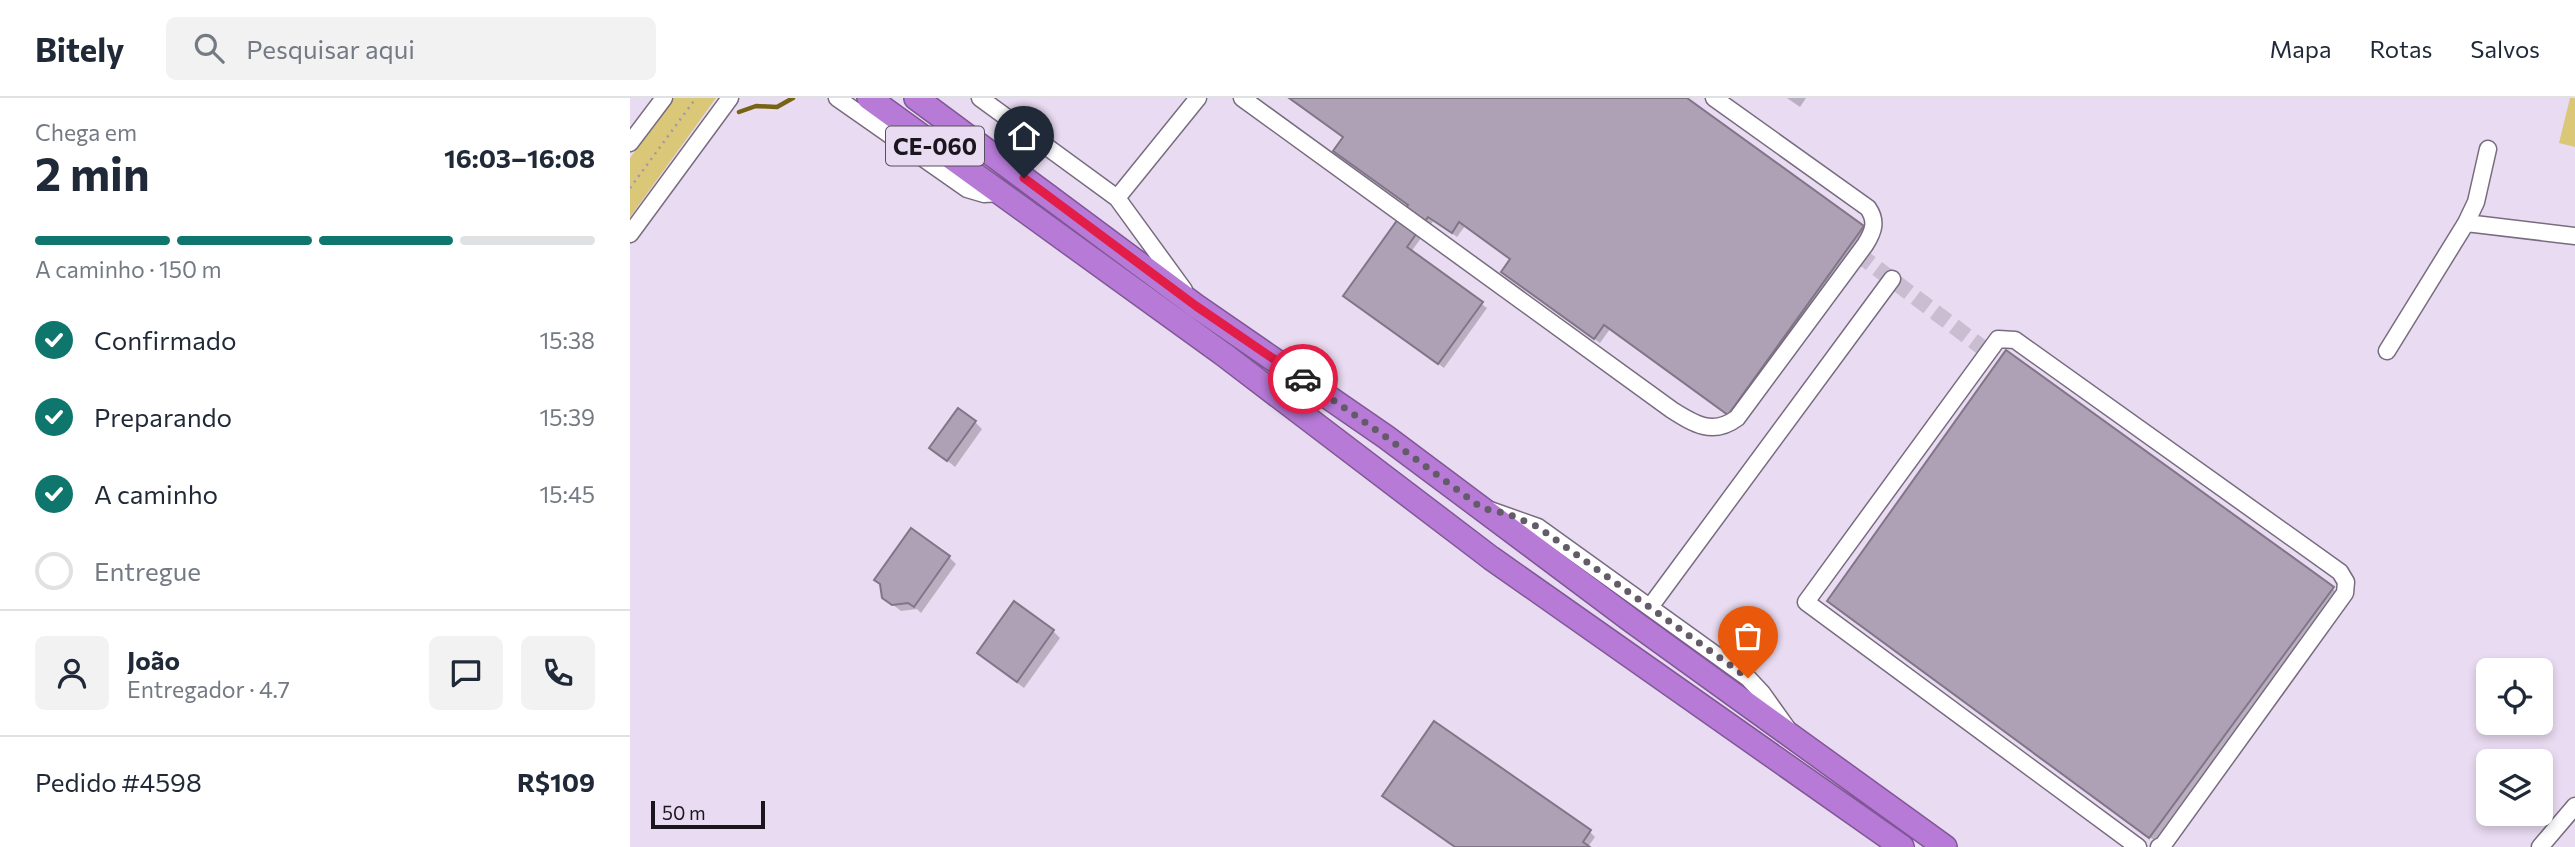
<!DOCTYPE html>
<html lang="pt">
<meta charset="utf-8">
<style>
:root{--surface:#fff;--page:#f2f2f3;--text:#1f2937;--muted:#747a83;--line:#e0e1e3;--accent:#0f766e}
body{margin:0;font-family:Commissioner,sans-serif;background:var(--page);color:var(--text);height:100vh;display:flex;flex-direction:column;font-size:26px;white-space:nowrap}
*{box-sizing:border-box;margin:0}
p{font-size:23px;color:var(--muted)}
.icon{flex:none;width:38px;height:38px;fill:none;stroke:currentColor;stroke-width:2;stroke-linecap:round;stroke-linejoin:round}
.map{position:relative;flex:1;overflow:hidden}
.sheet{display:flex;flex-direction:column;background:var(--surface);width:630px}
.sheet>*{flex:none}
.buttons{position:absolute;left:1846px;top:560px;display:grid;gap:14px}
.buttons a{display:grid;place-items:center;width:77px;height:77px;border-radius:10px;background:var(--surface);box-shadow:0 4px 10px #0003;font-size:35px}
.scale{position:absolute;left:21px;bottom:18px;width:114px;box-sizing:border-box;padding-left:7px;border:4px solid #1b161e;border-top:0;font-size:19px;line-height:24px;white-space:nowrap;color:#1b161e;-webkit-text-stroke:5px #e9dbf1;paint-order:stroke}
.pin{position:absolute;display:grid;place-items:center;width:60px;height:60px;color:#fff;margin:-72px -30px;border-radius:50% 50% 50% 0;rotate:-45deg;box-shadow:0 0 7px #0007}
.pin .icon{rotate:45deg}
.courier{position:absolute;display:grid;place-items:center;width:70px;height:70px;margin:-35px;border:5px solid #e11d48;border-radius:50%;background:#fff;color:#222;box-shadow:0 2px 9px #0007}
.overview em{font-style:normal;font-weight:700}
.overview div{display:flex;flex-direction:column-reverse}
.overview{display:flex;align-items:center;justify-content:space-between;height:119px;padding:0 35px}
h1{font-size:46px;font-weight:700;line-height:52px}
.bar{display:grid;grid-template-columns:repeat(4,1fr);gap:10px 7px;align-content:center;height:84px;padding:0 35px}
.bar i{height:9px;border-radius:5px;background:var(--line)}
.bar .selected{background:var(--accent)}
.bar p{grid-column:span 4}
.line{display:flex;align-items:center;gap:18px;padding:0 35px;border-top:2px solid var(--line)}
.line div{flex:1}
.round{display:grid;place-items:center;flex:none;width:74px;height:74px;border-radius:10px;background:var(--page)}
ol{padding:0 35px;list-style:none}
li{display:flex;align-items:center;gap:21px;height:77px}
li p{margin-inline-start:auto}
li .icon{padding:7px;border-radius:50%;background:var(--accent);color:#fff;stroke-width:4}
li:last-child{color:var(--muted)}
li i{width:38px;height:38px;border:4px solid var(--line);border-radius:50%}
header{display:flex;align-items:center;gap:42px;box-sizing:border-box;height:98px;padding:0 35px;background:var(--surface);border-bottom:2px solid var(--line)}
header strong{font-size:33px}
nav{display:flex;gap:38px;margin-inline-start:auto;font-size:24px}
.search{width:490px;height:63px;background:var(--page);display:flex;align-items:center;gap:18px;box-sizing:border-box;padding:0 24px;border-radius:10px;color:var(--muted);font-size:26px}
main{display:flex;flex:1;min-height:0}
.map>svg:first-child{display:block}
.green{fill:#dac778}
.shadow{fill:#0003}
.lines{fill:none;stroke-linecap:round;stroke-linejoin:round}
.stream{stroke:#766414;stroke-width:4.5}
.building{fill:#aea1b6;stroke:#817588;stroke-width:2}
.minor-tunnel{stroke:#cabdd1;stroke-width:16;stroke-dasharray:16 8;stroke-linecap:butt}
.minor-casing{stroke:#786c7f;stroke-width:19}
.highway-casing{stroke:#805796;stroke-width:26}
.path{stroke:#a297a8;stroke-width:2.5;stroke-dasharray:2 5;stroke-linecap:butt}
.minor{stroke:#fff;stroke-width:16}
.highway{stroke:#b77ad7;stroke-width:23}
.done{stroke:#635b68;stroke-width:7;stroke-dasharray:0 12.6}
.route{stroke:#e11d48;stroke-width:9}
.labels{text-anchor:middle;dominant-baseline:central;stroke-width:7;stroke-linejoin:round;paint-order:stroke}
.shield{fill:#e9dbf1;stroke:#59515d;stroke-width:2}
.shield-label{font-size:23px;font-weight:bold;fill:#1b161e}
</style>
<header>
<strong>Bitely</strong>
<div class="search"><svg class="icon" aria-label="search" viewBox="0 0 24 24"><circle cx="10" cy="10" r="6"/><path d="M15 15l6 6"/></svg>Pesquisar aqui</div>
<nav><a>Mapa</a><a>Rotas</a><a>Salvos</a></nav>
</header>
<main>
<section class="sheet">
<div class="overview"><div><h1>2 min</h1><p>Chega em</p></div><em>16:03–16:08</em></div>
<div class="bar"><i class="selected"></i><i class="selected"></i><i class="selected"></i><i></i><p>A caminho · 150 m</p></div>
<ol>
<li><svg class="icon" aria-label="check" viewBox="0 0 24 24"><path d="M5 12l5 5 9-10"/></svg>Confirmado<p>15:38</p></li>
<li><svg class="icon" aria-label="check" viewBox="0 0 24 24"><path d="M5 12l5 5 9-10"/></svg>Preparando<p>15:39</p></li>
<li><svg class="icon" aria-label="check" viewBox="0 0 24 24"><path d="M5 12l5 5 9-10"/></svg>A caminho<p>15:45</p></li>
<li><i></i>Entregue</li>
</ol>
<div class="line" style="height:126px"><a class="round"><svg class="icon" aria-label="person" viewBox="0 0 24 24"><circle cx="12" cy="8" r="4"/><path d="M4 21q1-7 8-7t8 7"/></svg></a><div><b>João</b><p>Entregador · 4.7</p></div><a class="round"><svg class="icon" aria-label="chat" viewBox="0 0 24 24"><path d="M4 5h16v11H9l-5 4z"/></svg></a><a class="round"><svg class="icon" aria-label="phone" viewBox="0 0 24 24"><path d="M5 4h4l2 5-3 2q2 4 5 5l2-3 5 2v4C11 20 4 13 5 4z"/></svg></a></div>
<div class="line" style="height:91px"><div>Pedido #4598</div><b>R$109</b></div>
</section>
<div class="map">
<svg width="1945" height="749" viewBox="0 0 1945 749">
<rect width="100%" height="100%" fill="#e9dbf1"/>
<path class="green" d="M44,0H86L0,119V60Z
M1940,0H1945V49L1929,45Z"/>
<path class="shadow" d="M660,0H1054L1238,134L1104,320L980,231L970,245L879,179L882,162L835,128L827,139L804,122L781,154L857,210L814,270L721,202L780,108L715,40Z
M1157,0H1176L1170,9Z
M1376,254L1708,495L1525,743L1199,503Z
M345,324L352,331L325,369L302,350Z
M319,459L326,466L291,515L287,511L271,513L262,506L252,487Z
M423,533L430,540L394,590L356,561Z
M805,626L960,734L965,739L958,749H826Z"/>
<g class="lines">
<path class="stream" d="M109,14L126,8L147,9L163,0"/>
</g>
<path class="building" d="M659,0H1057L1234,128L1098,317L974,227L964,241L871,174L880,161L829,124L822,135L798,119L777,149L853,204L808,266L713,198L778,107L703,53L713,39Z
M1376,252L1704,489L1519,740L1197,503Z
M328,310L346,323L317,363L299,350Z
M281,430L320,458L284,509L278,505L262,507L252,500L250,486L244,482Z
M384,503L424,532L387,584L347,555Z
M804,623L961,732L953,744L960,749H825L752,698Z"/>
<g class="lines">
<path class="minor-tunnel" d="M1228,156L1358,254"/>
<g class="minor-casing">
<path id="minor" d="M207,0L337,91L354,96L371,95
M350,0L487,100L554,192
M612,0L1042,312C1064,326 1083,338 1107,320L1235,147C1244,133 1247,123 1238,110L1084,0
M0,45L34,0
M487,100L568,0
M1836,125L1945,138
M0,136L100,0
M1757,253L1836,125L1846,104L1858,51
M860,412L908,429L1118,580L1132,595L1157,630
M1020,509L1262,181
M1508,749L1176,504L1368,241L1385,242L1710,474L1716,484L1715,495L1533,747L1529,749
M1910,749L1945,708"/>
</g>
<g class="highway-casing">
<path id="highway" d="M239,0L593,256L861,460L1272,749
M286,0L566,208L756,339L1002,523L1315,749"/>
</g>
<path class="path" d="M0,90L66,0"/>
<use href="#minor" class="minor"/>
<use href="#highway" class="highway"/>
</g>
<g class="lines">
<path class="done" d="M673,281L756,339L852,410L878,416L908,429L1118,580"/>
<path class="route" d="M394,80L566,208L673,281"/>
</g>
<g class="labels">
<rect class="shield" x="256" y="28.5" width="98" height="39" rx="5"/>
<g class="shield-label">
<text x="305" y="48">CE-060</text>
</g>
</g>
</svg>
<div class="buttons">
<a><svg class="icon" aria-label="locate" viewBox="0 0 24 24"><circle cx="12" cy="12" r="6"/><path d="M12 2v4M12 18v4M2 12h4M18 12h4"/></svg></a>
<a><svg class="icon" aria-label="layers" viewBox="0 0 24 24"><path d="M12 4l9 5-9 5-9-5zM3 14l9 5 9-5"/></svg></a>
</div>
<div class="scale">50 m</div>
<div class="pin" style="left:1118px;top:580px;background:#ea580c"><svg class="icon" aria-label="bag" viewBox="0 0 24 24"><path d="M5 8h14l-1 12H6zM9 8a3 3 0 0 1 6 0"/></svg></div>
<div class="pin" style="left:394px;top:80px;background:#1f2937"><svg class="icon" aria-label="home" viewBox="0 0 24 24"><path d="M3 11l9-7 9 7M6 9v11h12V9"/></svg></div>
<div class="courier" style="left:673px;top:281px"><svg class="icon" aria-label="car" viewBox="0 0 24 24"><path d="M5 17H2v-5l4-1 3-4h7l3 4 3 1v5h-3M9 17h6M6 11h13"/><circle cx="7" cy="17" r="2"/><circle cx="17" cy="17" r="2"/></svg></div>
</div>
</main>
